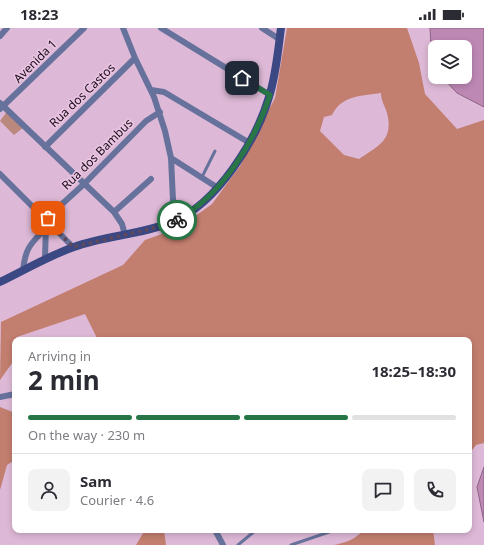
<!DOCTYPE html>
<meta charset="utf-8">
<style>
:root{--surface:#fff;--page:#f2f2f3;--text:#2b2b33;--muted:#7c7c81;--line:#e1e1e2;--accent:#287646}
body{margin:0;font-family:"Noto Sans",sans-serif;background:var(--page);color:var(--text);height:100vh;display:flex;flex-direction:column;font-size:15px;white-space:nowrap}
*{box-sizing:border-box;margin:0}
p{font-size:13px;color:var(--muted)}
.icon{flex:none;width:22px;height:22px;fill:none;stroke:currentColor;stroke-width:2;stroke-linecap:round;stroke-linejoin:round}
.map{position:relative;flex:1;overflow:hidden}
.sheet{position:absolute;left:12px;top:309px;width:460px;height:196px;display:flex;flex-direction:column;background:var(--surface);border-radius:8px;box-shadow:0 2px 6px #0003}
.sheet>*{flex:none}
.tools{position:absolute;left:428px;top:12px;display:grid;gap:8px}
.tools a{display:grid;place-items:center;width:44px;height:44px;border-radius:8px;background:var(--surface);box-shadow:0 2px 6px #0003;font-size:20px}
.pin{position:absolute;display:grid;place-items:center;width:34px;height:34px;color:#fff;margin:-17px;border-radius:8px;box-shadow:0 2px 6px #0006}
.courier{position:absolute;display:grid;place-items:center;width:40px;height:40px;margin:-20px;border:3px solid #287646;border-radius:50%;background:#fff;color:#222;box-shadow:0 1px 5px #0007}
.overview em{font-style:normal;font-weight:700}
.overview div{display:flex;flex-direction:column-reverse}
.overview{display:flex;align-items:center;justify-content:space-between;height:68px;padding:0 16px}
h1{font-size:26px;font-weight:700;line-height:30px}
.bar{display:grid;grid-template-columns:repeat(4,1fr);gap:6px 4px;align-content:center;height:48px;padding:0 16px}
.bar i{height:5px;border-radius:3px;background:var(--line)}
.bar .selected{background:var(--accent)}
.bar p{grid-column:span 4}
.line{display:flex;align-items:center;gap:10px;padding:0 16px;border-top:1px solid var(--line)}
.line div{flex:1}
.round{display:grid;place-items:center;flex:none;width:42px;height:42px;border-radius:8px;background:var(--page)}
.status{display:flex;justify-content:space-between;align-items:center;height:28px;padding:0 20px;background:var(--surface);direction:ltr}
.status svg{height:11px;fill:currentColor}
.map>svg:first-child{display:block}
.green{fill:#bb887d}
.forest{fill:#c27e6f;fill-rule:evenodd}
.water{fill:#be88b5;stroke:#8c6386}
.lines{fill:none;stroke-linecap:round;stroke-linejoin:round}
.lane{stroke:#67729c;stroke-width:3}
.street{stroke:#67729c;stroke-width:6}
.secondary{stroke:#3c4884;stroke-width:8}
.done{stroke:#5e495a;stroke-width:4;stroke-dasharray:0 7.2}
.route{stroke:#287646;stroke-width:5}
.labels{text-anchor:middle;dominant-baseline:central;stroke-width:3;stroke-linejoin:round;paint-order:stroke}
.street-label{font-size:12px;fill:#190d17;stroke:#ebc5e4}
</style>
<div class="status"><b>18:23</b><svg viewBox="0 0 49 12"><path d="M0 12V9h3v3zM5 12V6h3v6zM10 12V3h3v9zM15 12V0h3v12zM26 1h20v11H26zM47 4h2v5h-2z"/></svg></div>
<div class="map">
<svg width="484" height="517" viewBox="0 0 484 517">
<rect width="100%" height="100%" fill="#deb9d7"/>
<path class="green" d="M8,82L24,99L14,107L0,93Z"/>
<path class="forest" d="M287,0H407L419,35L425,66L457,101L484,92V415L476,417L469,426V312H98L85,286L17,309L15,312V331L0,352L1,294L123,237L145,212L179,200L212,176L240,138L275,70ZM381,65C381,73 385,78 387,85C394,112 378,118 359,131L344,127L320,103L324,89L332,87C342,67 361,68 381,65Z
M0,379L15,385V432L7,437L0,462Z
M145,502H164L166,517H136Z
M363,502H433L435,517H334C344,515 357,511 363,502Z"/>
<path class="water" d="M430,0H484V79L457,65L443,50L442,49H465V19H435V36L431,18Z
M484,439V494L477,459Z"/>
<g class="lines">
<path class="lane" d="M202,149L215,123
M238,517L256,502
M291,517L335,502"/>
<path class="street" d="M123,0L135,30L154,69L165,103L171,130L174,193
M161,0L270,67
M262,0L279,11
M0,8L7,0
M151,62L164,64L248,114
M0,75L114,184L122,196L125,207
M0,81L84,0
M45,119L135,30
M171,130L218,160
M0,146L73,219
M114,184L151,151
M45,231L46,196L50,187L84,156L146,93L160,84
M23,243C25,221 30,216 45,201
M0,369L15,366
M215,502L223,517"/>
<path class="secondary" d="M0,254C25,242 48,228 74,219C106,207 142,207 174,193C217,175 256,113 269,69C276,47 278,23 281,0"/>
</g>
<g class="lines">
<path class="done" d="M48,190L47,192L73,219L154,200L177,192"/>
<path class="route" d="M177,192C222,167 254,115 270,67L242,50"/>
</g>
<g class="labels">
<g class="street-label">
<text transform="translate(35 33) rotate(-45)">Avenida 1</text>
<text transform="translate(82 67) rotate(-44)">Rua dos Castos</text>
<text transform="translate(97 126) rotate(-45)">Rua dos Bambus</text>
</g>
</g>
</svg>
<div class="tools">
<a><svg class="icon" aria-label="layers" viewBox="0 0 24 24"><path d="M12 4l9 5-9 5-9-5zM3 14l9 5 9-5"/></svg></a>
</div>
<div class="pin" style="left:48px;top:190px;background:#ea580c"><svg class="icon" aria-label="bag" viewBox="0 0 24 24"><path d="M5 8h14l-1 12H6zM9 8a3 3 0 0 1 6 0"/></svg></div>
<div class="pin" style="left:242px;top:50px;background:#1f2937"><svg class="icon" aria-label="home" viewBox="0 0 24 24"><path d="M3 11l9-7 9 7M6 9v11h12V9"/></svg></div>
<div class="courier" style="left:177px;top:192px"><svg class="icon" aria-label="bike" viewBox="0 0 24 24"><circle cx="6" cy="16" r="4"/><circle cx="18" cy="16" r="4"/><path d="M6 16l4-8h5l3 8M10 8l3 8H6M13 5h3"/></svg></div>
<section class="sheet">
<div class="overview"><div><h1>2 min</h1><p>Arriving in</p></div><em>18:25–18:30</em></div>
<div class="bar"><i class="selected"></i><i class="selected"></i><i class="selected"></i><i></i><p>On the way · 230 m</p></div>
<div class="line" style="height:72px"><a class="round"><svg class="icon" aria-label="person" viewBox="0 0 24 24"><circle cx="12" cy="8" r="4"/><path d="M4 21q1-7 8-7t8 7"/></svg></a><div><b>Sam</b><p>Courier · 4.6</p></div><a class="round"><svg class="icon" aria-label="chat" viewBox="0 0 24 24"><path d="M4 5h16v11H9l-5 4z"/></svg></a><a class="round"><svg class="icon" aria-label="phone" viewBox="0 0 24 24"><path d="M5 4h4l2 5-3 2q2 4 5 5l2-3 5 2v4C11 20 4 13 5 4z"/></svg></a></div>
</section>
</div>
